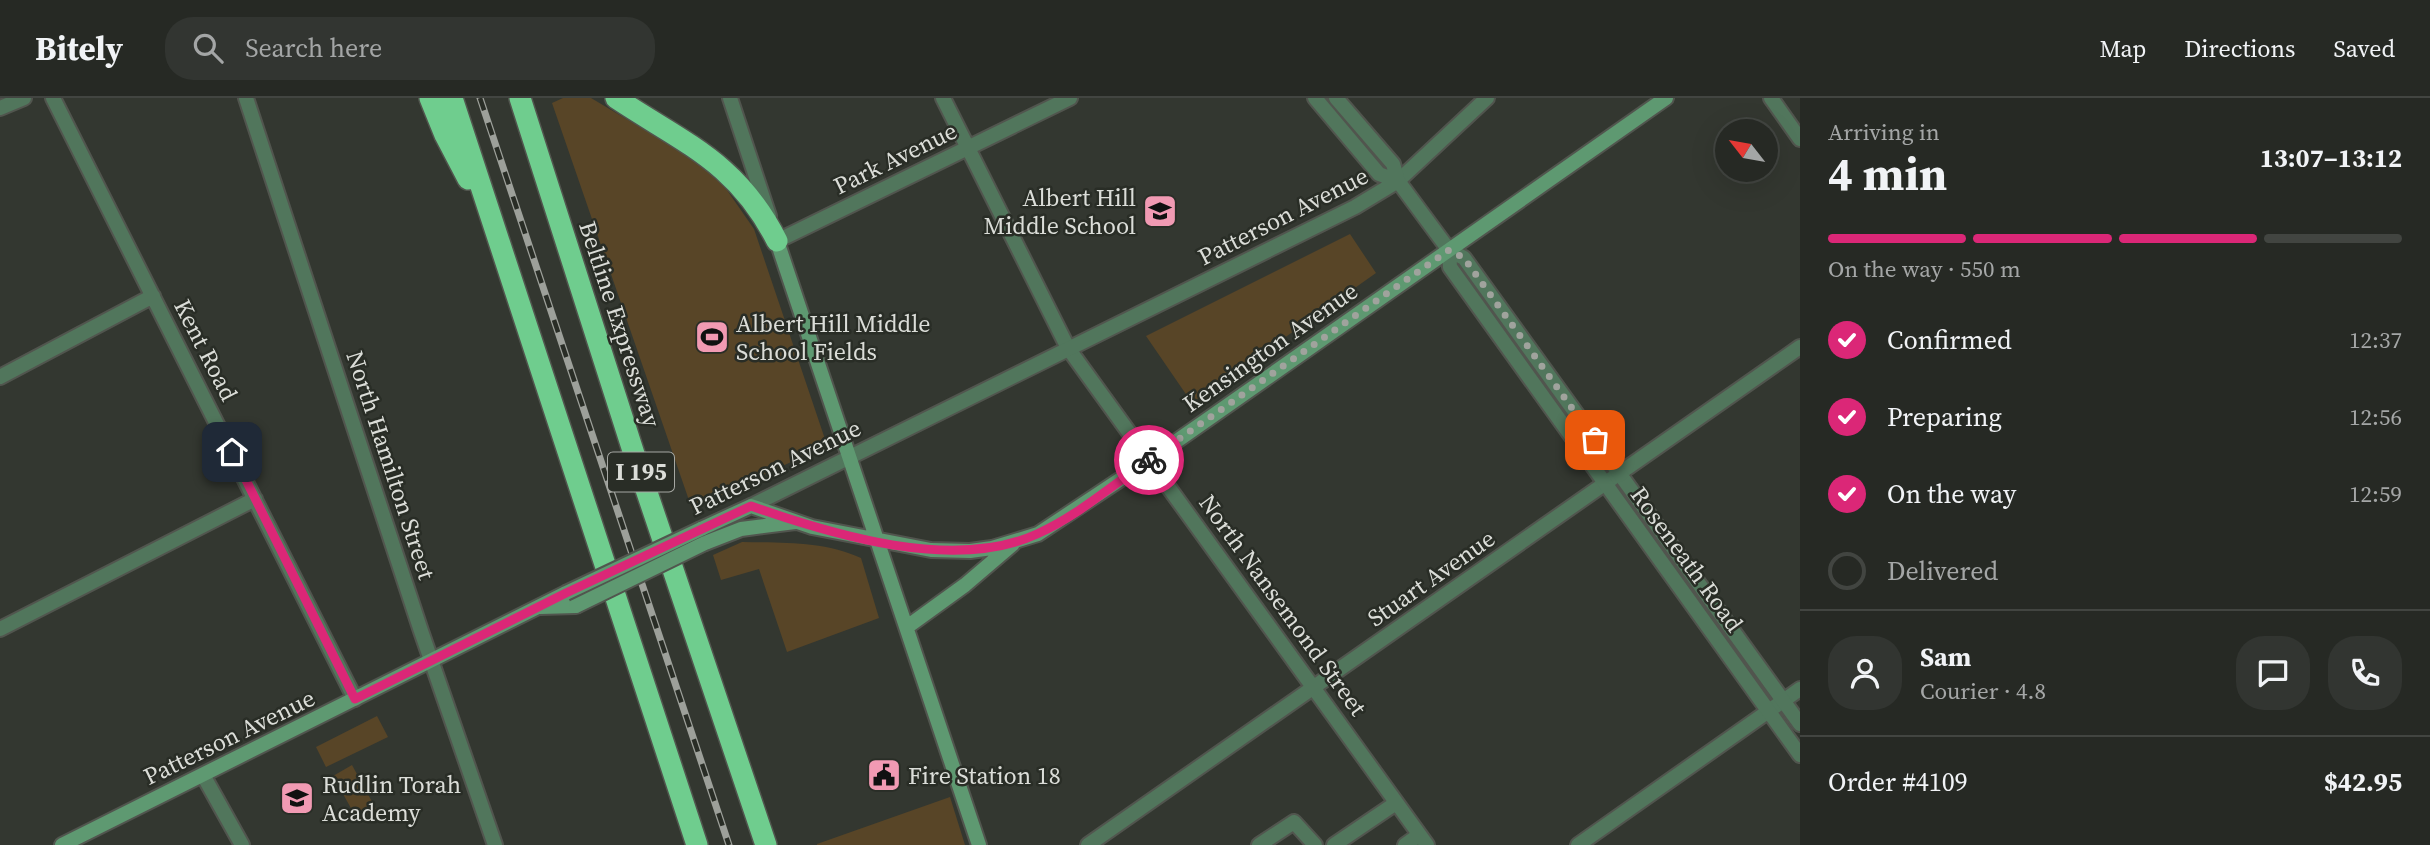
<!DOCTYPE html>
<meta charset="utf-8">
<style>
:root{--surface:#262924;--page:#323531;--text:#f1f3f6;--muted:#a4a6a6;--line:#424541;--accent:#db2777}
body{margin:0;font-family:"Source Serif 4",serif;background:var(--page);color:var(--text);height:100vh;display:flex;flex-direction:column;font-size:26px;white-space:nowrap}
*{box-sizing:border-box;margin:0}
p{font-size:23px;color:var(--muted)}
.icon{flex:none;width:38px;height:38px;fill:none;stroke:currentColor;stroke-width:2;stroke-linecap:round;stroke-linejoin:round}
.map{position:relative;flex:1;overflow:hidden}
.side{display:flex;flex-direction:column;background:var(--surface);width:630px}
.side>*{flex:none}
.needle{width:46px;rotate:301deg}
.buttons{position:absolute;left:1715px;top:21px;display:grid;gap:14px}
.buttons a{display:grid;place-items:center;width:63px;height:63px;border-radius:50%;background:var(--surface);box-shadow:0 7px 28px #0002,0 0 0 2px var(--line);font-size:35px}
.pin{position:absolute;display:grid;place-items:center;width:60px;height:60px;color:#fff;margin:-30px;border-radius:14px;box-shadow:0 4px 10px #0006}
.courier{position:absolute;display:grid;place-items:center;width:70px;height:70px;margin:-35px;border:5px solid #db2777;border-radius:50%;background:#fff;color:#222;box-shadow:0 2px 9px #0007}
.headline em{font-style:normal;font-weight:700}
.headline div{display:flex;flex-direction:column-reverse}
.headline{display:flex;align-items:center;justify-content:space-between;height:119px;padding:0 28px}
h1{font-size:46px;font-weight:700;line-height:52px}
.bar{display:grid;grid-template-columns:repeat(4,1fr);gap:10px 7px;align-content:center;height:84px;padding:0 28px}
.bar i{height:9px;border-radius:5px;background:var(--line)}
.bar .selected{background:var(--accent)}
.bar p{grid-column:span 4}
.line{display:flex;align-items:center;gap:18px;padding:0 28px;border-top:2px solid var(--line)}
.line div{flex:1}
.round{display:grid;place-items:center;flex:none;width:74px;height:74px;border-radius:28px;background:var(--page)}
ol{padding:0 28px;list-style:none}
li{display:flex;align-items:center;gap:21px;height:77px}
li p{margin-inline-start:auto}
li .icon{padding:7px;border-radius:50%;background:var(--accent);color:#fff;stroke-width:4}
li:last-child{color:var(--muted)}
li i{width:38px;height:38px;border:4px solid var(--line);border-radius:50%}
header{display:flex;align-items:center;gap:42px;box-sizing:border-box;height:98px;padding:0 35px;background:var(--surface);border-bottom:2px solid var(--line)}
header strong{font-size:33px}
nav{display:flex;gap:38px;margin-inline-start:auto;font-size:24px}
.search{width:490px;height:63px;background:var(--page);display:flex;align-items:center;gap:18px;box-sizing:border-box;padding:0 24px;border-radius:28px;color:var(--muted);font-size:26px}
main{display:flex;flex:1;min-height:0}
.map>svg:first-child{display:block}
.green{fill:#584527}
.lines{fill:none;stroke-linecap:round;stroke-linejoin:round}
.minor-casing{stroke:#51554e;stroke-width:18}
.tertiary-casing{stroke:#51554e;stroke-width:18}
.secondary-casing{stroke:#51554e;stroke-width:18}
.motorway-casing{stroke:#51554e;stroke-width:24}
.minor{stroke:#51765c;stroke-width:14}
.tertiary{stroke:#51765c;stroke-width:14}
.secondary{stroke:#5e9971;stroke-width:14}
.motorway{stroke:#6fcd8e;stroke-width:21}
.rail-casing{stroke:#9da09a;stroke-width:7}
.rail{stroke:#292d26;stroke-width:4.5;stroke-dasharray:13;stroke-linecap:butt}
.secondary-bridge-casing{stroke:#51554e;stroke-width:18;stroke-linecap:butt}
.secondary-bridge{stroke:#5e9971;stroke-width:14}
.done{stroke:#a0a39d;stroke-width:7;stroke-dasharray:0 12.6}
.route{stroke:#db2777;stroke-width:9}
.labels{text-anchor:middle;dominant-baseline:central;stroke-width:5;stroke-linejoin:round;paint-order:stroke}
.shield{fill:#292d26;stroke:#a6a8a3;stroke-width:2}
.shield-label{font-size:23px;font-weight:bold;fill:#dbddd8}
.street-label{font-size:24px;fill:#dbddd8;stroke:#292d26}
.poi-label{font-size:24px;fill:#dbddd8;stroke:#292d26;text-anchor:start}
</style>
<header>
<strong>Bitely</strong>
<div class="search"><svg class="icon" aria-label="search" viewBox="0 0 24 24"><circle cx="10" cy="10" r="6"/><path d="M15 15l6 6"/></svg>Search here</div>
<nav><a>Map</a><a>Directions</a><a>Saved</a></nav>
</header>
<main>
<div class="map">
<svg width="1800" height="747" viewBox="0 0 1800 747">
<rect width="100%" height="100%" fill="#333730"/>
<path class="green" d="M563,0H591L694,61L720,82L754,131L827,347L692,411L552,5Z
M1350,136L1376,175L1192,305L1146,238Z
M742,444C784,445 823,443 861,460L879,520L787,554L759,471L721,482L713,457Z
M377,618L388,639L326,669L316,649Z
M352,667L376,711L357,721L333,678Z
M950,699L965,747H817V746Z"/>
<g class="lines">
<g class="minor-casing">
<path id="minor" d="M53,0L355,601
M943,0L1068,250L1427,747
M1771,0L1800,41
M0,10L24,0
M1398,83L1487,0
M777,143L1070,0
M0,279L153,198
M0,531L255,401
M203,677L242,747
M1088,747L1800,249
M1259,747L1294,724L1315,747
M1334,747L1396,705
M1405,747L1419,737
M1578,747L1800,591"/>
</g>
<g class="tertiary-casing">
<path id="tertiary" d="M246,0L421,533L495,747
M730,0L769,118
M1315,0L1379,76L1398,83
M1336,0L1393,66L1398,83L1449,152L1464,160L1800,626
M1449,152L1450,169L1800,657
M751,408L1355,109L1398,83"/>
</g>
<g class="secondary-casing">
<path id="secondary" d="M777,143L979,747
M701,431L751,408L812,429L931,452L970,453L992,450L1038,436L1151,361L1666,0
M705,445L741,431L795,424
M540,509L576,508
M907,529L965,487L1013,446
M62,747L566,495"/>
</g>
<g class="motorway-casing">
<path id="motorway" d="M430,0L445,37L468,81
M452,0L697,747
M520,0L635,359L766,747
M616,0C685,46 737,64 777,143"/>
</g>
<use href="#minor" class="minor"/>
<use href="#tertiary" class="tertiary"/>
<use href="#secondary" class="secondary"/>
<use href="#motorway" class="motorway"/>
<g class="rail-casing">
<path id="rail" d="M480,0L729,747"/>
</g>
<use href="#rail" class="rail"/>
<g class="secondary-bridge-casing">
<path id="secondary-bridge" d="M566,495L701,431
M576,508L705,445"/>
</g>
<use href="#secondary-bridge" class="secondary-bridge"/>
</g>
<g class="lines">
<path class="done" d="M1149,362L1449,152L1464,160L1595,342"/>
<path class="route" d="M232,354L355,601L566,495L751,408C833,437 954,474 1037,436C1077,418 1113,387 1149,362"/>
</g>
<defs>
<g id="school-square" transform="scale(1.75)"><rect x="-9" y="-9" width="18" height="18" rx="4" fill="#f19ab3" stroke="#292d26"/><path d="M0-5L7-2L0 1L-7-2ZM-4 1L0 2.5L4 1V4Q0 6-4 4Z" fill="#111"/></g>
<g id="stadium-square" transform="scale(1.75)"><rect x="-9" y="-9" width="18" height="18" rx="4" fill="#f19ab3" stroke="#292d26"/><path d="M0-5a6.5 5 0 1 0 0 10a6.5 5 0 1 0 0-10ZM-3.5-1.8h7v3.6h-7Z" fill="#111"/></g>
<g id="civic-square" transform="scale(1.75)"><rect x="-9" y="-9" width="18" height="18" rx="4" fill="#f19ab3" stroke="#292d26"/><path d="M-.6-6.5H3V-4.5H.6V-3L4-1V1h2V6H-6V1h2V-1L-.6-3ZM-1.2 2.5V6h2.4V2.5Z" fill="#111"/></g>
</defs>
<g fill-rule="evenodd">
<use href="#school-square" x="1160" y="113"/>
<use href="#stadium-square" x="712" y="239"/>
<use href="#civic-square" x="884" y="677"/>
<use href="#school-square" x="297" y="700"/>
</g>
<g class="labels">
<rect class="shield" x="608" y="354.5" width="66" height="39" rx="5"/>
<g class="shield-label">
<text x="641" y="374">I 195</text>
</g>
<g class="street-label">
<text transform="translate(895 60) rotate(-26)">Park Avenue</text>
<text transform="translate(1283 118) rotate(-27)">Patterson Avenue</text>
<text transform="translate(620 226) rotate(72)">Beltline Expressway</text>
<text transform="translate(1270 249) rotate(-35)">Kensington Avenue</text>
<text transform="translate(206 252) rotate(63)">Kent Road</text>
<text transform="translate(391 367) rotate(72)">North Hamilton Street</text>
<text transform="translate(775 369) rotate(-26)">Patterson Avenue</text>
<text transform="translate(1687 461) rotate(54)">Roseneath Road</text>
<text transform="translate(1431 480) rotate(-35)">Stuart Avenue</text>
<text transform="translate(1283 507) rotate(54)">North Nansemond Street</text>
<text transform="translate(229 639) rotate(-26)">Patterson Avenue</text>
</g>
<g class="poi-label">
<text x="1136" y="99" text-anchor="end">Albert Hill<tspan x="1136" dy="28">Middle School</tspan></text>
<text x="736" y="225">Albert Hill Middle<tspan x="736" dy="28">School Fields</tspan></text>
<text x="908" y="677">Fire Station 18</text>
<text x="322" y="686">Rudlin Torah<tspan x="322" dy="28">Academy</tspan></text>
</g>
</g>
</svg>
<div class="buttons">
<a><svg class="needle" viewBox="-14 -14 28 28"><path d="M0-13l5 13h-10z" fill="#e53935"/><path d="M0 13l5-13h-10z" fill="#a4a6a6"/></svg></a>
</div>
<div class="pin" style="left:1595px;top:342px;background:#ea580c"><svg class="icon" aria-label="bag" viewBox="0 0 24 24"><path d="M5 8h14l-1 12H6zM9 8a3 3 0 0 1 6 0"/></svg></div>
<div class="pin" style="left:232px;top:354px;background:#1f2937"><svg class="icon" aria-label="home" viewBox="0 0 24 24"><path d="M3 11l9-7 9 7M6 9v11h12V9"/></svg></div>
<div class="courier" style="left:1149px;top:362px"><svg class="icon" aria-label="bike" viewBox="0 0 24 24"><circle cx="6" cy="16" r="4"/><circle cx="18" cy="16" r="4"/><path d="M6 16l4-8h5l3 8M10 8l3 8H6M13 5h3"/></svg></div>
</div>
<section class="side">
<div class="headline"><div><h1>4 min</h1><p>Arriving in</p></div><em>13:07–13:12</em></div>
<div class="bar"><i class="selected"></i><i class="selected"></i><i class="selected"></i><i></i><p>On the way · 550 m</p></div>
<ol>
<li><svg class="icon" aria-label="check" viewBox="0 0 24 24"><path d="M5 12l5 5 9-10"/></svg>Confirmed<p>12:37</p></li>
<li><svg class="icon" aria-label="check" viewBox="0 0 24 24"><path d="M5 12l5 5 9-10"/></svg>Preparing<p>12:56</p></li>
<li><svg class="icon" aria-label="check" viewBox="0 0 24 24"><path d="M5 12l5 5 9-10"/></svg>On the way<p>12:59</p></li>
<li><i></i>Delivered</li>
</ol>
<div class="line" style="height:126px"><a class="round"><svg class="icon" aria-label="person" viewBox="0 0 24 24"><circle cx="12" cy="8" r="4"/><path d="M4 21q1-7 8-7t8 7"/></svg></a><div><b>Sam</b><p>Courier · 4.8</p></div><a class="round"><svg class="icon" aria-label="chat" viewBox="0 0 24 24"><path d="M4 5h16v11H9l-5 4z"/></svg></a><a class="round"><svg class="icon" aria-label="phone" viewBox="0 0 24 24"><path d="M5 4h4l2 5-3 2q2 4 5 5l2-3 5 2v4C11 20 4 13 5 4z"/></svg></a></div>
<div class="line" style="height:91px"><div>Order #4109</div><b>$42.95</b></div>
</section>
</main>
